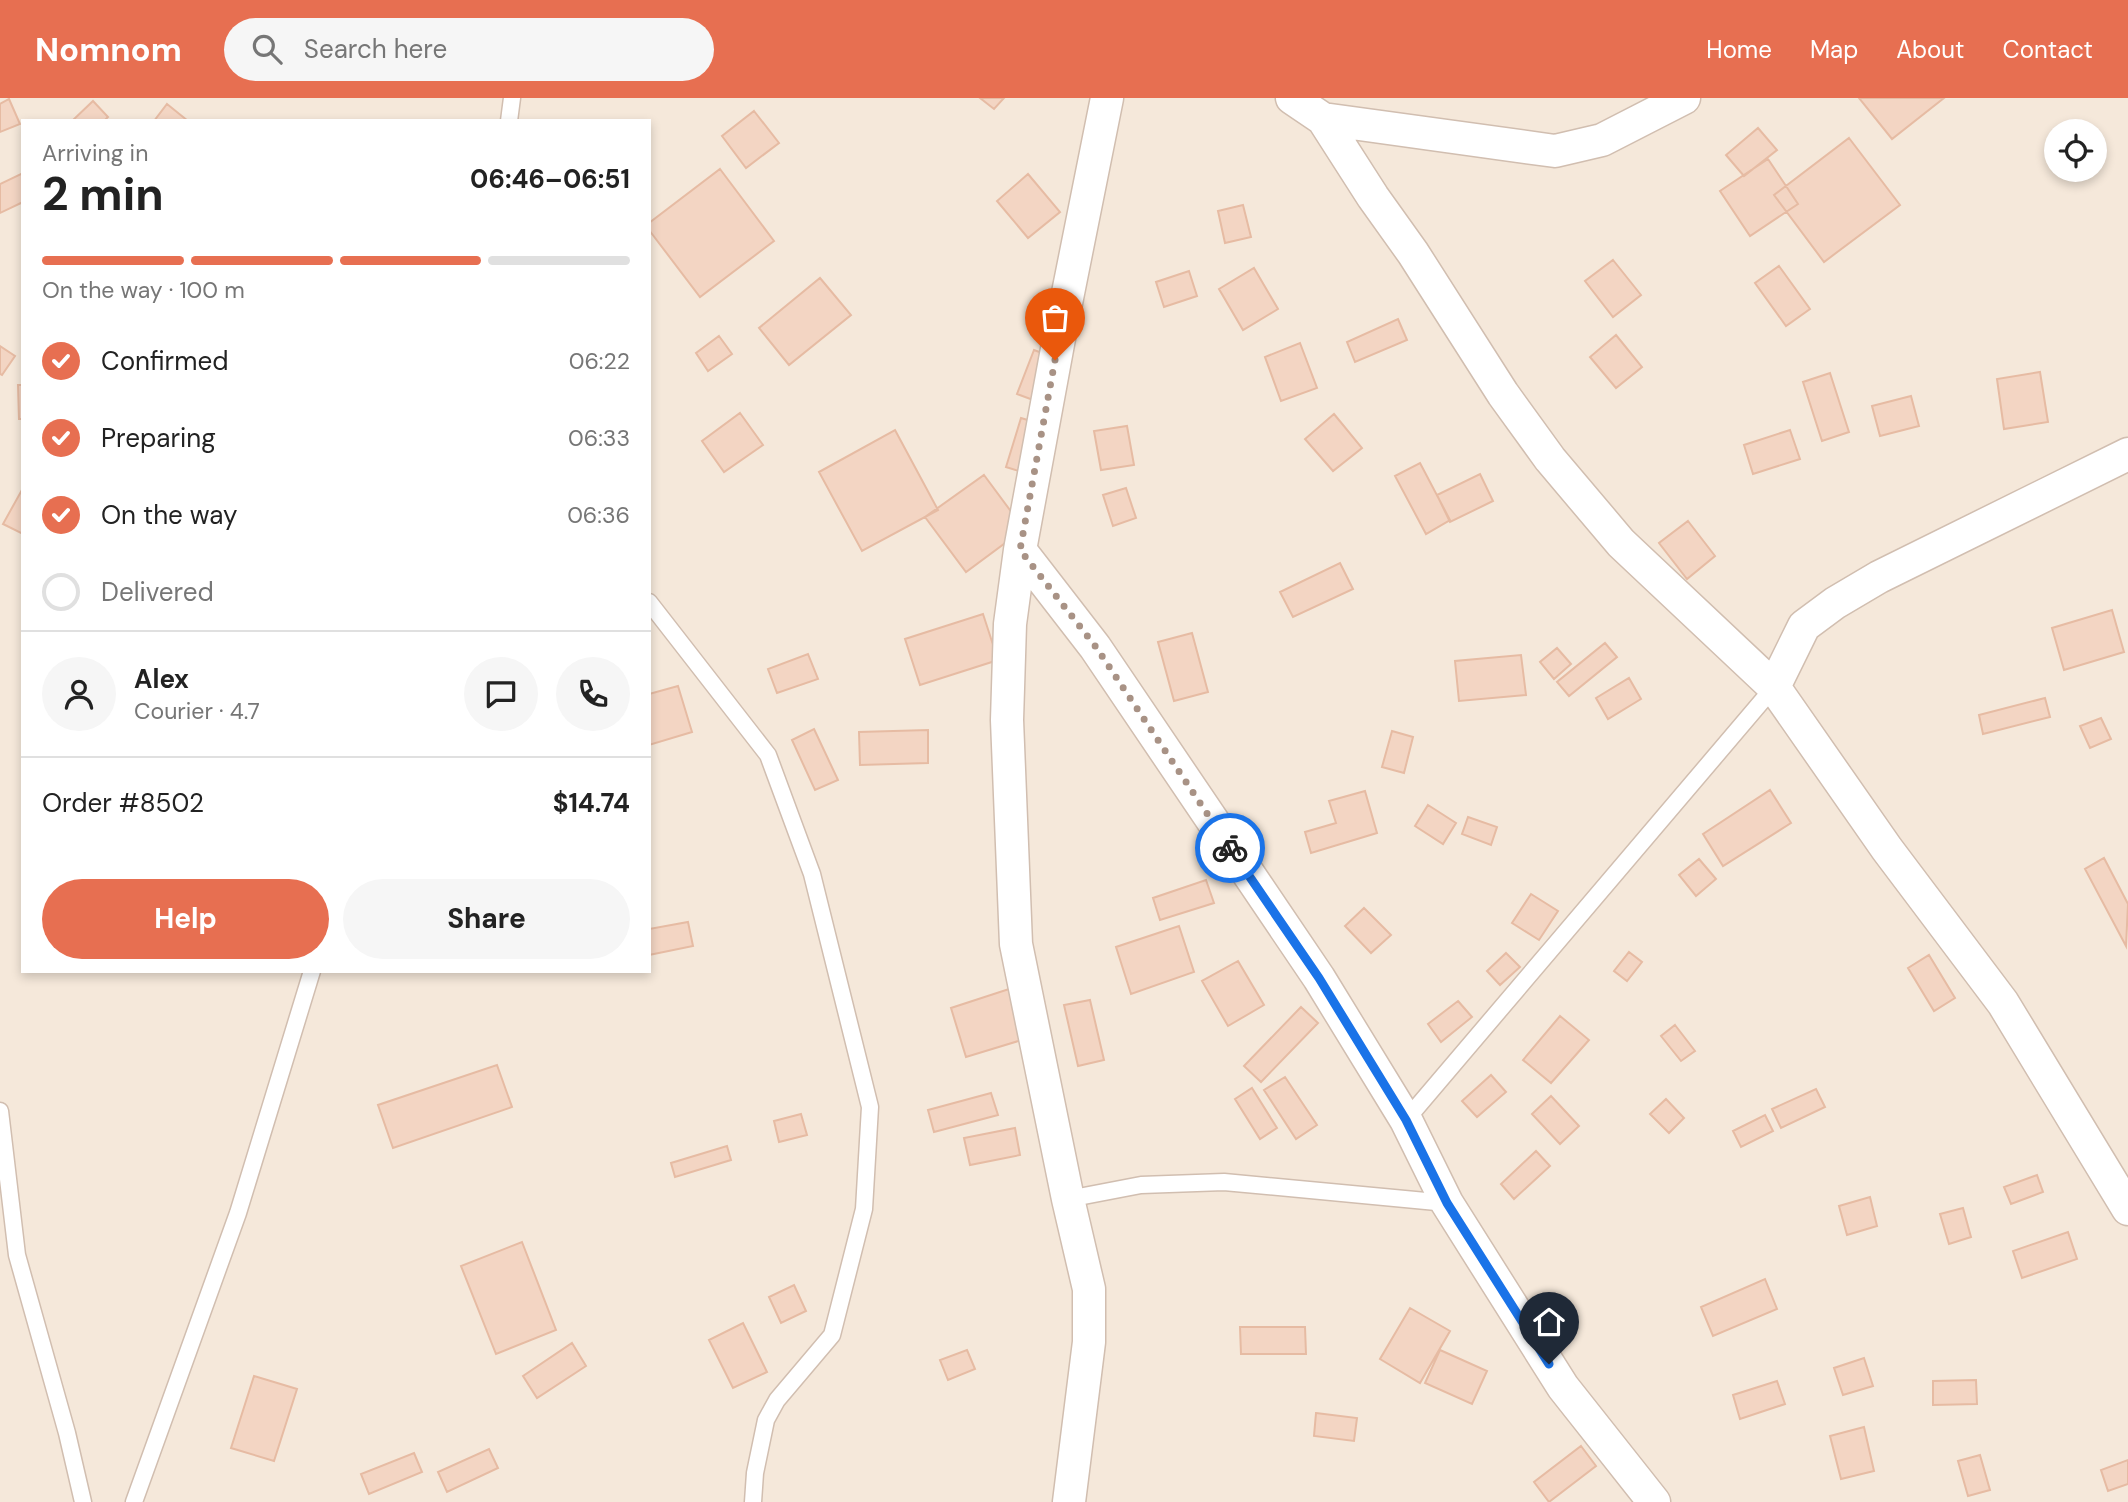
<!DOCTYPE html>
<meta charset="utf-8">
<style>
:root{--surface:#fff;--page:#f6f6f6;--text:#222;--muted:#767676;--line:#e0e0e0;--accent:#e76f51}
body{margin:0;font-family:"DM Sans",sans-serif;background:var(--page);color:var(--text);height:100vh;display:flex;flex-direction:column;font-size:26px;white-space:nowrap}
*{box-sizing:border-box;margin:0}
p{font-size:23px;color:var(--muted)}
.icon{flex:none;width:38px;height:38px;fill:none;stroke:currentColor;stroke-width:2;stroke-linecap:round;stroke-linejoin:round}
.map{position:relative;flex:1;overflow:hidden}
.side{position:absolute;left:21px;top:21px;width:630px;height:854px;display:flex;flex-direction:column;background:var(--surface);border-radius:0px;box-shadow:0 4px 10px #0003}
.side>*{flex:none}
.tools{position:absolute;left:2044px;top:21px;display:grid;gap:14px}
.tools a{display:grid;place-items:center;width:63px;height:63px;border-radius:50%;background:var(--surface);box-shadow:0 4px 10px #0003;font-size:35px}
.pin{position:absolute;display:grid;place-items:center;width:60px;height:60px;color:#fff;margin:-72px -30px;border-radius:50% 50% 50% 0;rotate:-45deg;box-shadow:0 0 7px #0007}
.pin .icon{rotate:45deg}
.courier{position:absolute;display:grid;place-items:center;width:70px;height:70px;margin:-35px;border:5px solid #1a73e8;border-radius:50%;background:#fff;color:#222;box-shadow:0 2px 9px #0007}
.headline em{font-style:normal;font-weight:700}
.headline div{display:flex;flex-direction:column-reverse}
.headline{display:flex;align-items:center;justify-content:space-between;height:119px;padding:0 21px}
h1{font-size:46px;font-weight:700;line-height:52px}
.bar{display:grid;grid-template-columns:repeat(4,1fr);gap:10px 7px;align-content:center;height:84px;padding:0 21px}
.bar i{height:9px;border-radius:5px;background:var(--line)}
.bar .current{background:var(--accent)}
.bar p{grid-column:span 4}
.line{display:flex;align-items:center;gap:18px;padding:0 21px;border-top:2px solid var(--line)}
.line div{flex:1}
.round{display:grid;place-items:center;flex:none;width:74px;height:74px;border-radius:37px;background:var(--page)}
ol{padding:0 21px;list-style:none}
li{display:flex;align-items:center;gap:21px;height:77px}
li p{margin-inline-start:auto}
li .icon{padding:7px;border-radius:50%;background:var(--accent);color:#fff;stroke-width:4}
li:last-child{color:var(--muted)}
li i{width:38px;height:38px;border:4px solid var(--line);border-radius:50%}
.cta{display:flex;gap:14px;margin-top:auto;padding:14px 21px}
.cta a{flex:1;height:80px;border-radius:42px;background:var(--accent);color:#fff;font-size:28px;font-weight:700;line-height:80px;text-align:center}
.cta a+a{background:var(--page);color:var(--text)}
header{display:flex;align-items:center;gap:42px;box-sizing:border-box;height:98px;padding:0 35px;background:var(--accent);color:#fff}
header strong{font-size:33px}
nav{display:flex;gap:38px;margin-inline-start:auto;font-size:24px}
.search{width:490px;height:63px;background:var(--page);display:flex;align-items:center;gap:18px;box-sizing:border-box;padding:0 24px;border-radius:38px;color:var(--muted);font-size:26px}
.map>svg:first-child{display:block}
.residential{fill:#f5e8da;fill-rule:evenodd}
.building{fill:#f3d5c3;stroke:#e6bba3;stroke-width:2}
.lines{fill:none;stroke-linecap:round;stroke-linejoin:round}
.lane-casing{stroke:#d1beb0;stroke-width:19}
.street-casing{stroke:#d1beb0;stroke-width:35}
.lane{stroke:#fff;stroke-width:16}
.street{stroke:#fff;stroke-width:32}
.done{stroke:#a89285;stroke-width:7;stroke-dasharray:0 12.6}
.route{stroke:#1a73e8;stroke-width:9}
</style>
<header>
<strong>Nomnom</strong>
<div class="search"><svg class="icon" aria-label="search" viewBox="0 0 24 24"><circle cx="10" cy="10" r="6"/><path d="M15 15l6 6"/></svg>Search here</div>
<nav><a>Home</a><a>Map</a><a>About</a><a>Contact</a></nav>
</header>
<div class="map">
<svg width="2128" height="1404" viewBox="0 0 2128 1404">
<rect width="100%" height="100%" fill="#fdf6ec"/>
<path class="residential" d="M0,0H2128V1404H0ZM23,23H649V873H23ZM2056,33H2095V72H2056Z"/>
<path class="building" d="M980,0H1004L994,11Z
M1859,0H1944L1892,41Z
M9,1L20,26L0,34V6Z
M93,3L108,19L104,23H72Z
M167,6L188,23H154Z
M754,13L779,45L746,70L722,38Z
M1758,30L1777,52L1744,78L1726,57Z
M1849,40L1900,107L1824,164L1774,97Z
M1768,61L1798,106L1750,138L1720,93Z
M720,71L774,143L700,199L649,132V125Z
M23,75V104L0,115V86Z
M1028,76L1060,114L1028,140L997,103Z
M1243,107L1251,139L1225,145L1218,113Z
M1613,162L1641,197L1613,219L1585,183Z
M1779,168L1810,211L1786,228L1755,185Z
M1254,170L1278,211L1243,232L1219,191Z
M1189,173L1197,198L1164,209L1156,184Z
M820,180L851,217L789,267L759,230Z
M1398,221L1407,242L1355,264L1347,244Z
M1616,237L1642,269L1616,290L1590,259Z
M719,238L732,256L708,273L696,255Z
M1300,245L1317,290L1281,303L1265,259Z
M0,248L15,258L2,277L0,276Z
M1034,252L1069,265L1052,309L1017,296Z
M2040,274L2048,324L2004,331L1997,281Z
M1830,275L1849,334L1822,343L1803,284Z
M18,287H23V321H19Z
M1911,298L1919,328L1880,338L1872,308Z
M740,315L763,347L724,374L702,343Z
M1334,316L1362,350L1333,373L1305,341Z
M1021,320L1044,327L1028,376L1006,369Z
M1127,328L1134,367L1101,372L1094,333Z
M895,332L938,412L862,453L819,374Z
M1790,332L1800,361L1753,376L1744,347Z
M1420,365L1450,422L1426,436L1395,378Z
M1480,376L1493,403L1450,424L1437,397Z
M984,377L1024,431L966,474L925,419Z
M23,390V436L3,426Z
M1126,390L1136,420L1113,428L1103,397Z
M1688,423L1715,458L1687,481L1659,445Z
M1340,465L1353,491L1293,519L1280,494Z
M2112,512L2124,554L2064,572L2052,530Z
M983,516L998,562L920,587L905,541Z
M1192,535L1208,594L1174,603L1158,544Z
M1605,545L1617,559L1569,598L1557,584Z
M1557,550L1571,566L1554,581L1540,564Z
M808,556L818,581L777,595L768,571Z
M1521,557L1526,597L1459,603L1455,563Z
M1629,580L1641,601L1608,621L1596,600Z
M678,588L692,634L649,647V596Z
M2045,600L2050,619L1983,636L1979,617Z
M2101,620L2111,641L2090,650L2080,628Z
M814,631L838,682L815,692L792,642Z
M928,632V665L860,667L859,634Z
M1392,633L1413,639L1404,675L1382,669Z
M1770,692L1791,725L1723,768L1703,736Z
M1365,693L1377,735L1311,755L1305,734L1336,725L1329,703Z
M1428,707L1456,725L1443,746L1415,728Z
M1468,719L1497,729L1491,747L1462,736Z
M2104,760L2128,806L2126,848L2085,771Z
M1699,761L1716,781L1696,798L1679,777Z
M1206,782L1214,805L1160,822L1153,800Z
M1531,796L1558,813L1539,842L1512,825Z
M1364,810L1391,837L1371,855L1345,828Z
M688,824L693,848L649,857V831Z
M1179,828L1194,874L1131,896L1116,849Z
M1629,854L1642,864L1627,883L1614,873Z
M1506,855L1520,869L1500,887L1487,873Z
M1929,857L1955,900L1934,913L1908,870Z
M1238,863L1264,907L1228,928L1202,883Z
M1009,891L1025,941L966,959L951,910Z
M1090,902L1104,962L1078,968L1064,907Z
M1458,903L1472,919L1441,944L1428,926Z
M1301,909L1318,925L1261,984L1244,968Z
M1560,918L1589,942L1551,985L1523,962Z
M1675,927L1695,953L1681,963L1661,938Z
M497,967L512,1009L393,1050L378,1007Z
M1491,977L1506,994L1477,1019L1462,1003Z
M1285,979L1317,1027L1296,1041L1264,992Z
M1252,990L1277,1030L1260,1041L1235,1001Z
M1816,991L1825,1009L1781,1030L1772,1011Z
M991,995L998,1017L934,1034L928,1012Z
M1551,998L1579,1028L1560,1046L1532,1016Z
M1666,1001L1684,1020L1669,1035L1650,1016Z
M801,1016L807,1037L779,1044L774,1023Z
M1765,1017L1773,1033L1741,1049L1733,1033Z
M1015,1030L1020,1057L970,1067L964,1040Z
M727,1048L731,1062L675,1079L671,1065Z
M1536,1053L1550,1068L1514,1101L1501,1086Z
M2037,1077L2043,1094L2011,1106L2004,1089Z
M1870,1099L1877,1128L1847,1137L1839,1108Z
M1963,1110L1971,1139L1949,1146L1940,1116Z
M2068,1134L2077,1161L2022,1180L2013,1153Z
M522,1144L556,1232L496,1256L461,1168Z
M1765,1181L1777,1211L1713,1238L1701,1209Z
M794,1187L806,1213L781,1225L769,1199Z
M1410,1210L1450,1233L1420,1285L1380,1261Z
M743,1225L767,1274L733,1290L709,1242Z
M1240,1229H1305L1306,1256H1241Z
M572,1245L586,1268L537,1300L523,1278Z
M967,1252L975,1271L948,1282L940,1262Z
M1440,1252L1487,1273L1472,1306L1425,1285Z
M1864,1260L1873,1288L1843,1297L1834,1270Z
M254,1278L297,1291L274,1363L231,1350Z
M1976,1282L1977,1306L1933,1307V1283Z
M1777,1283L1785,1306L1740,1321L1733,1297Z
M1316,1315L1357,1320L1354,1343L1314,1338Z
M1864,1329L1874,1373L1841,1381L1830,1338Z
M1581,1348L1596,1368L1549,1404L1534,1384Z
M489,1351L498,1370L447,1394L438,1374Z
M414,1355L422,1374L369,1396L361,1376Z
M1980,1357L1990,1392L1968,1398L1958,1363Z
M2128,1362V1386L2108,1393L2101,1372Z"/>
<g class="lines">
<g class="lane-casing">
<path id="lane" d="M509,23L512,0
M649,504L768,657L812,776L870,1009L864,1111L832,1237L777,1302L766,1322L755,1375L753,1404
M0,1013L17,1157L67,1335L83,1404
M1406,1022L1774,589
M1068,1101L1141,1087L1224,1084L1447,1105
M134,1404L238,1115L312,873"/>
</g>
<g class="street-casing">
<path id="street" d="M1292,0L1323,21L1373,99L1413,155L1503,296L1550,361L1621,445L1774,589L1887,751L2003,905L2128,1111
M1323,21L1555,53L1602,42L1684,0
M1020,452L1095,549L1319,880L1406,1022L1447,1105L1563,1289L1654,1404
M1774,589L1804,528L1835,505L1879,479L2128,356
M1069,1404L1089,1244V1191L1068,1101L1016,846L1007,622L1010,526L1020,452L1060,235L1107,0"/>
</g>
<use href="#lane" class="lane"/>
<use href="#street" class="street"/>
</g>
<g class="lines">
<path class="done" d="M1055,262L1020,452L1096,549L1230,750"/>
<path class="route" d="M1230,750L1319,880L1406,1022L1447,1105L1549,1266"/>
</g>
</svg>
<div class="tools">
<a><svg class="icon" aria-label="locate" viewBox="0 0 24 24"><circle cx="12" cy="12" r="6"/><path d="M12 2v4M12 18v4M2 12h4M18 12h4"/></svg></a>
</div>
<div class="pin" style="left:1055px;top:262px;background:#ea580c"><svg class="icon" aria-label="bag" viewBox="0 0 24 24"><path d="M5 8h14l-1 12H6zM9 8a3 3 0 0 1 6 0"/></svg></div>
<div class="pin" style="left:1549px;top:1266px;background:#1f2937"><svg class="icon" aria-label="home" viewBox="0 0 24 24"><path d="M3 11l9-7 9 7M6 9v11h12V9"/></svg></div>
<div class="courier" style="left:1230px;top:750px"><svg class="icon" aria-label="bike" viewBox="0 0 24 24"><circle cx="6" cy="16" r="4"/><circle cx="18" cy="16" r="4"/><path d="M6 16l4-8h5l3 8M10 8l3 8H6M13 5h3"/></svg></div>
<section class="side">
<div class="headline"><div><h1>2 min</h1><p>Arriving in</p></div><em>06:46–06:51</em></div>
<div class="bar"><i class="current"></i><i class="current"></i><i class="current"></i><i></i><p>On the way · 100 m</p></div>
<ol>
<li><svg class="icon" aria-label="check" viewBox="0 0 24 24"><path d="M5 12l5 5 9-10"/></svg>Confirmed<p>06:22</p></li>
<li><svg class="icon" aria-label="check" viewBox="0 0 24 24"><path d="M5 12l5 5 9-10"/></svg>Preparing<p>06:33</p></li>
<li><svg class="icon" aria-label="check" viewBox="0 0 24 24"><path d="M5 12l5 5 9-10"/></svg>On the way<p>06:36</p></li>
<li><i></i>Delivered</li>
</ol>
<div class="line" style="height:126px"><a class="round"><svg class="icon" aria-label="person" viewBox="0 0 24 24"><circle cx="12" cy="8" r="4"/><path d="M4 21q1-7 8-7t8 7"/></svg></a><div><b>Alex</b><p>Courier · 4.7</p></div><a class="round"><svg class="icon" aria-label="chat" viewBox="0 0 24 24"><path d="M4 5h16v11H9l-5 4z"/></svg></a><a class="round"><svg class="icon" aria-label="phone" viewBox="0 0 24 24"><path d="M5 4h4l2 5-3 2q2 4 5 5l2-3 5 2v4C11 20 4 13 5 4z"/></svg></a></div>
<div class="line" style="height:91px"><div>Order #8502</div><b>$14.74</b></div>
<div class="cta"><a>Help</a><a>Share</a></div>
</section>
</div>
